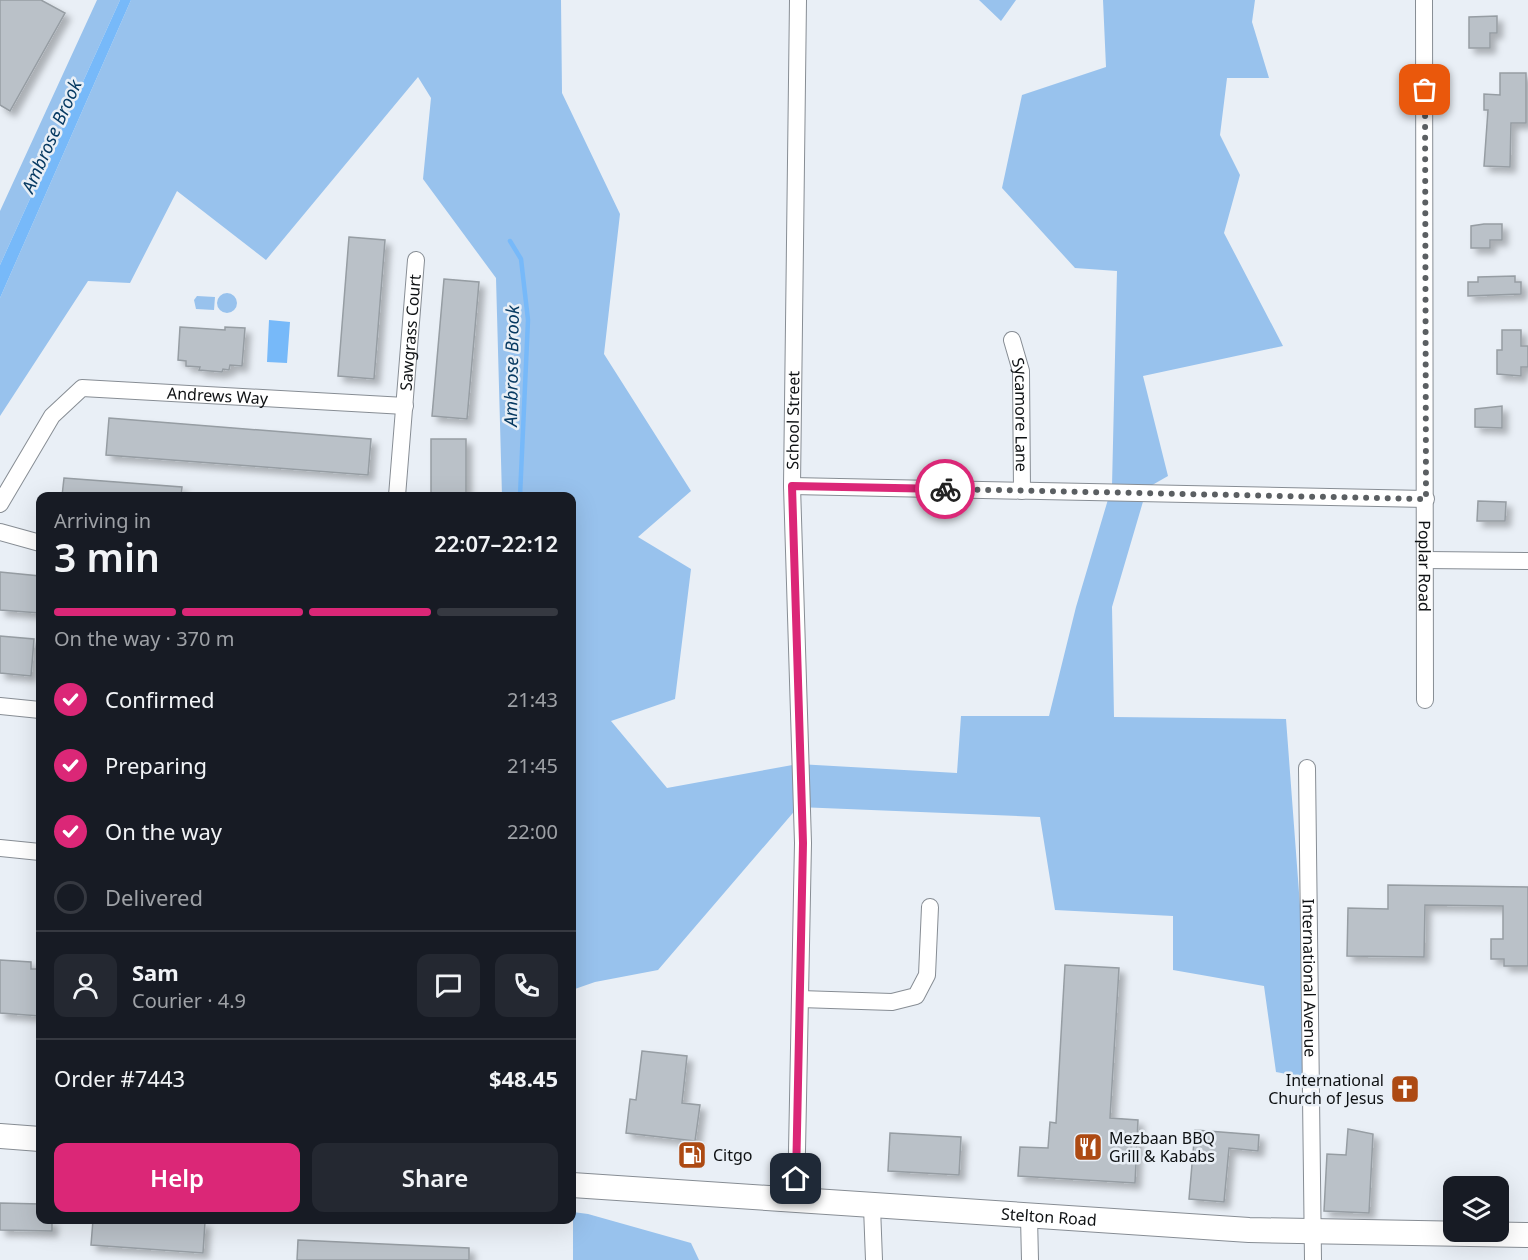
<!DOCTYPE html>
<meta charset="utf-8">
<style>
:root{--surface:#171b24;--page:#242831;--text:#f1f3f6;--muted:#9ea1a6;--line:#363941;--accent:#db2777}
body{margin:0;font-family:"Noto Sans",sans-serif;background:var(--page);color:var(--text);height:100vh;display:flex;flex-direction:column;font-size:22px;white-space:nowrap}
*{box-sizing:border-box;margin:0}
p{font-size:20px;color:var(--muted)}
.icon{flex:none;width:33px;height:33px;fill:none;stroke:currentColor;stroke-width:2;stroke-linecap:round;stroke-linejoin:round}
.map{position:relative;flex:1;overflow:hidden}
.sheet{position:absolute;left:36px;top:492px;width:540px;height:732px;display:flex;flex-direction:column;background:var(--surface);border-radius:12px;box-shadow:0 6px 24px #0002}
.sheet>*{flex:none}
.tools{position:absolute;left:1443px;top:1176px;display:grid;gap:12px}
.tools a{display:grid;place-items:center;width:66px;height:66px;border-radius:12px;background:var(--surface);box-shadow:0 6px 24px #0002;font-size:30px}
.pin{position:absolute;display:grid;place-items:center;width:51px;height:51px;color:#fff;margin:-26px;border-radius:12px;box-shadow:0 3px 9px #0006}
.courier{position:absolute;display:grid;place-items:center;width:60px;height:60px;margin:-30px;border:4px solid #db2777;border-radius:50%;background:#fff;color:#222;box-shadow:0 2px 8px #0007}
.headline em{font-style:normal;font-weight:600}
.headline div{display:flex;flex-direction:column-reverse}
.headline{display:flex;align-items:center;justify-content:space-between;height:102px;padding:0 18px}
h1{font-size:39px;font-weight:600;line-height:45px}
.bar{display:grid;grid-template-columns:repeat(4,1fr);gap:9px 6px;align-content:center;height:72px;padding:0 18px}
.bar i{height:8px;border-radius:4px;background:var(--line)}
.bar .active{background:var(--accent)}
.bar p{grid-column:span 4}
.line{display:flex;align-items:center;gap:15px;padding:0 18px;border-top:2px solid var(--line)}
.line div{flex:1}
.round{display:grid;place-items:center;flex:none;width:63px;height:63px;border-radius:12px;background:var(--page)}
ol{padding:0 18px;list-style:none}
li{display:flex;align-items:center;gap:18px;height:66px}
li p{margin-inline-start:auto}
li .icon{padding:6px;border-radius:50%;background:var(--accent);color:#fff;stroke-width:4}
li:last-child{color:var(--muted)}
li i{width:33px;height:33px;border:3px solid var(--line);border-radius:50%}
.cta{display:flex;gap:12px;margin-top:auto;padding:12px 18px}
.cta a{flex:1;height:69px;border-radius:12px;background:var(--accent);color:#fff;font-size:24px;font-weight:600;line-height:69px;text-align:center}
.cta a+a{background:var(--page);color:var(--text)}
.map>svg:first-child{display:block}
.green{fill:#98c2ed}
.water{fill:#77b9f9}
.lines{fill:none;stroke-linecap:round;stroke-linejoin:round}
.stream{stroke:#77b9f9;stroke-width:4.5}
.building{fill:#bac1c8;stroke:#969da3;stroke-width:1.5;filter:url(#shadow)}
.minor-casing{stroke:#878d94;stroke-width:18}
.secondary-casing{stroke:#878d94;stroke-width:26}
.minor{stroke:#fff;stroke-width:16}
.secondary{stroke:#fff;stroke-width:24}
.done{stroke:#5b5f62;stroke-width:6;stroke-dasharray:0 10.8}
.route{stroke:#db2777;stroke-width:8}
.labels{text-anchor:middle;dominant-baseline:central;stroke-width:5;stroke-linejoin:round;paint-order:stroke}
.street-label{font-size:16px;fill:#0e1113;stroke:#e9eff6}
.poi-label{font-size:16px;fill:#0e1113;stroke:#e9eff6;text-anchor:start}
.water-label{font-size:18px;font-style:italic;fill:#073a62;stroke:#e9eff6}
</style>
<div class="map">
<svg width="1528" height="1260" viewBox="0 0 1528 1260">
<defs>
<filter id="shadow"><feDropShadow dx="5.5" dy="5.5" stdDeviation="3" flood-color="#0004"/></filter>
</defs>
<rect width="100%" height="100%" fill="#e9eff6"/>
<path class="green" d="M97,0H120L0,265V211Z
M131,0H561L562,93L620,214L604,354L691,491L638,537L691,569L675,699L611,721L667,788L798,764L957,773L961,716H1049L1076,607L1112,486L1117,271L1075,268L1002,188L1022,95L1106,67L1103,0H1255L1252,22L1269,78H1227L1220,135L1240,175L1224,233L1283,346L1143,376L1168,476L1147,488L1112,607L1114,717L1286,719L1313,1079L1276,1072L1264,986L1173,970V916L1055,910L1040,817L798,807L658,970L595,982L572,990V496H502L496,278L423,179L431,98L418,77L266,260L177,191L130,283L88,281L0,416V298Z
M979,0H1016L1001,21Z
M217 303a10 10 0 1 1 20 0a10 10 0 1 1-20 0Z
M197,296L215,297L214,310L196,309L194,300Z
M573,1212L588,1214L691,1243L699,1260H573Z"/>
<path class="water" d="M120,0H131L0,298V265Z
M269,320L290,322L287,363L267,362Z"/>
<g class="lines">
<path class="stream" d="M510,241L521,259L528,320L520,496"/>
</g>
<path class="building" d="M0,0H41L65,13L10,111L0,105Z
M1497,16V33H1490V48H1469V17Z
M1500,73H1526V123H1511L1510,167L1484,166L1488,110H1484V94L1500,95Z
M1484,224H1502V240H1490V248H1471V226Z
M349,237L385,240L374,379L338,376Z
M1515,276V282H1521V294L1468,296V282H1478V277Z
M444,279L479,282L467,419L432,416Z
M180,327L225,330V327L245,328L242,366L230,365L229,370L223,369L222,372L199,370L200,367L186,366V361L178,360Z
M1502,330H1521V346H1528V367H1521V376L1497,374V350H1502Z
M1502,406V428L1475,427V409Z
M109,418L371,439L368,475L106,455Z
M431,439H466V496H431Z
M64,478L182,487L181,496H62Z
M1478,501L1506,502L1505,521H1477Z
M0,572L40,576V613L0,610Z
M0,636L34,639L31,676L0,673Z
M1388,885L1528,887V966H1504V959H1491V939H1503V906L1425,905L1424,957L1347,956L1348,908L1388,909Z
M0,960L31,962V969H40V1016L0,1013Z
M1065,965L1119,968L1110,1118L1138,1120L1135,1183L1018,1176L1020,1147L1048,1148L1050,1122L1056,1123Z
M642,1051L687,1056L682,1103L700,1105L695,1141L626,1133L630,1099L636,1100Z
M1348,1129L1373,1134L1369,1213L1324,1211L1327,1154L1346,1155Z
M1195,1130L1259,1135L1258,1151L1229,1148L1224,1202L1189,1199Z
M890,1133L961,1137L959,1175L888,1171Z
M0,1203L40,1204V1220H52V1231L0,1230Z
M93,1220L205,1222L203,1253L91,1245Z
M298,1240L469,1248V1260H297Z"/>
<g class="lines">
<g class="minor-casing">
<g id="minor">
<path id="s1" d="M1424,0L1425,700"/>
<path id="s2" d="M1012,340L1021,371L1022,491"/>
<path d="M792,486L1426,499"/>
<path id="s3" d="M397,496L416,260"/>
<path id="s4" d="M0,504L52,416L82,388L405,406"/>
<path d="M0,532L40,543"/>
<path d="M1426,560L1528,561"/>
<path d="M0,706L40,710"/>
<path id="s5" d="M1307,768L1313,1260"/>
<path d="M0,848L40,852"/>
<path d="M800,999L892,1002L916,996L927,975L930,907"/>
<path id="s6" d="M796,1202L803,843L792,486L798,0"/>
<path d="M872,1207L874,1260"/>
<path d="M1029,1217L1030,1260"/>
</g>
</g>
<g class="secondary-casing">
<g id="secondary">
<path d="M0,1136L40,1139"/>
<path id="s7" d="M572,1185L1249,1230L1528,1235"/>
</g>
</g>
<use href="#minor" class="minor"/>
<use href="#secondary" class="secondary"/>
</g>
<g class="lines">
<path class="done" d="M945,489L1426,499L1425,90"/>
<path class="route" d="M796,1179L803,843L792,486L945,489"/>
</g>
<defs>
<g id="church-square" transform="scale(1.5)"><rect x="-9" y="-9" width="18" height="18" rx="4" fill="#ad4a13" stroke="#e9eff6"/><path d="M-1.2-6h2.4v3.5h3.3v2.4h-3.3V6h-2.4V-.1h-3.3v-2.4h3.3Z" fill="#fff"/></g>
<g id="restaurant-square" transform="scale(1.5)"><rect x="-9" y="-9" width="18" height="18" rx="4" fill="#ad4a13" stroke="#e9eff6"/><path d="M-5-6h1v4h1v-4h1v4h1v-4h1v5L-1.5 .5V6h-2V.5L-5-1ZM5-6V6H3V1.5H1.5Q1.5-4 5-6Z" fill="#fff"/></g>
<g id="fuel-square" transform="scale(1.5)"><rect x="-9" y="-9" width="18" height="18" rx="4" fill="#ad4a13" stroke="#e9eff6"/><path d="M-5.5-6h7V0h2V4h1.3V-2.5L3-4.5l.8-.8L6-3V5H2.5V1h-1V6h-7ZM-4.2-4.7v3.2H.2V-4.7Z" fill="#fff"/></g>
</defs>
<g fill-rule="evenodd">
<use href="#church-square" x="1405" y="1089"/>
<use href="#restaurant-square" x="1088" y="1147"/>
<use href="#fuel-square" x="692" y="1155"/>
</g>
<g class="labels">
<g class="street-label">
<text stroke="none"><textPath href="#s3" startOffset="164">Sawgrass Court</textPath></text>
<text stroke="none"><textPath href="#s4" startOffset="279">Andrews Way</textPath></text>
<text stroke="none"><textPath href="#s2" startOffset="76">Sycamore Lane</textPath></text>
<text stroke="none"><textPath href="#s6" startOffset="782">School Street</textPath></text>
<text stroke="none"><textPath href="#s1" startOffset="566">Poplar Road</textPath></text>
<text stroke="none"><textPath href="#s5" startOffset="210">International Avenue</textPath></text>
<text stroke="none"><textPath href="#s7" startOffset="478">Stelton Road</textPath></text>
</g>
<g class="poi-label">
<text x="1384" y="1080" text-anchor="end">International<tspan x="1384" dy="18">Church of Jesus</tspan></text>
<text x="1109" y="1138">Mezbaan BBQ<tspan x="1109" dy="18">Grill &amp; Kababs</tspan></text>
<text x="713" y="1155">Citgo</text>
</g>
<g class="water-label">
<text transform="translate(51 136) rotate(-66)">Ambrose Brook</text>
<text transform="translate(511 366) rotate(-89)">Ambrose Brook</text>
</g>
</g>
</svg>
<div class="tools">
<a><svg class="icon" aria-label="layers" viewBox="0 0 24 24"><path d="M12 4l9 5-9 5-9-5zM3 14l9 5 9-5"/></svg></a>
</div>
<div class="pin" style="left:1425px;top:90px;background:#ea580c"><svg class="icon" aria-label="bag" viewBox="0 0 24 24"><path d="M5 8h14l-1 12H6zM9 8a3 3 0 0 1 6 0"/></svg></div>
<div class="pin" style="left:796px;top:1179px;background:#1f2937"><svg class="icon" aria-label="home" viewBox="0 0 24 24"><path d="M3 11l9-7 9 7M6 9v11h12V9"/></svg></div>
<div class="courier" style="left:945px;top:489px"><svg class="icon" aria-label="bike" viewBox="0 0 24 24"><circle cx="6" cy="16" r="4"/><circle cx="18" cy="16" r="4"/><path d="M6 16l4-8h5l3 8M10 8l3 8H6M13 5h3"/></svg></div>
<section class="sheet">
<div class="headline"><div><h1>3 min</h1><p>Arriving in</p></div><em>22:07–22:12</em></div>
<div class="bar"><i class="active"></i><i class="active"></i><i class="active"></i><i></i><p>On the way · 370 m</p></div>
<ol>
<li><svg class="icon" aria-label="check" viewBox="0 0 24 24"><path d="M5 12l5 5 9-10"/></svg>Confirmed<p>21:43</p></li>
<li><svg class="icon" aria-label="check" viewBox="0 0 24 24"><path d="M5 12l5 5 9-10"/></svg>Preparing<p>21:45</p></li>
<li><svg class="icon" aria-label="check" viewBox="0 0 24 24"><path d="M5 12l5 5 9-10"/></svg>On the way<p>22:00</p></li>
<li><i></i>Delivered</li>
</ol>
<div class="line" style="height:108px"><a class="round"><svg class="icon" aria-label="person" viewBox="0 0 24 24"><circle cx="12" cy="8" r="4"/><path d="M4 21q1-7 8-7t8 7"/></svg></a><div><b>Sam</b><p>Courier · 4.9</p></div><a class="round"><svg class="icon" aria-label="chat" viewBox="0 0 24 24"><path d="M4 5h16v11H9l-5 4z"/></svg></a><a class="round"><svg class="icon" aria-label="phone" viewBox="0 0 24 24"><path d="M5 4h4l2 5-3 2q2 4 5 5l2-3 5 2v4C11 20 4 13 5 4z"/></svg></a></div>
<div class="line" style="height:78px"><div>Order #7443</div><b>$48.45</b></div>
<div class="cta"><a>Help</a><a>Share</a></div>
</section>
</div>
